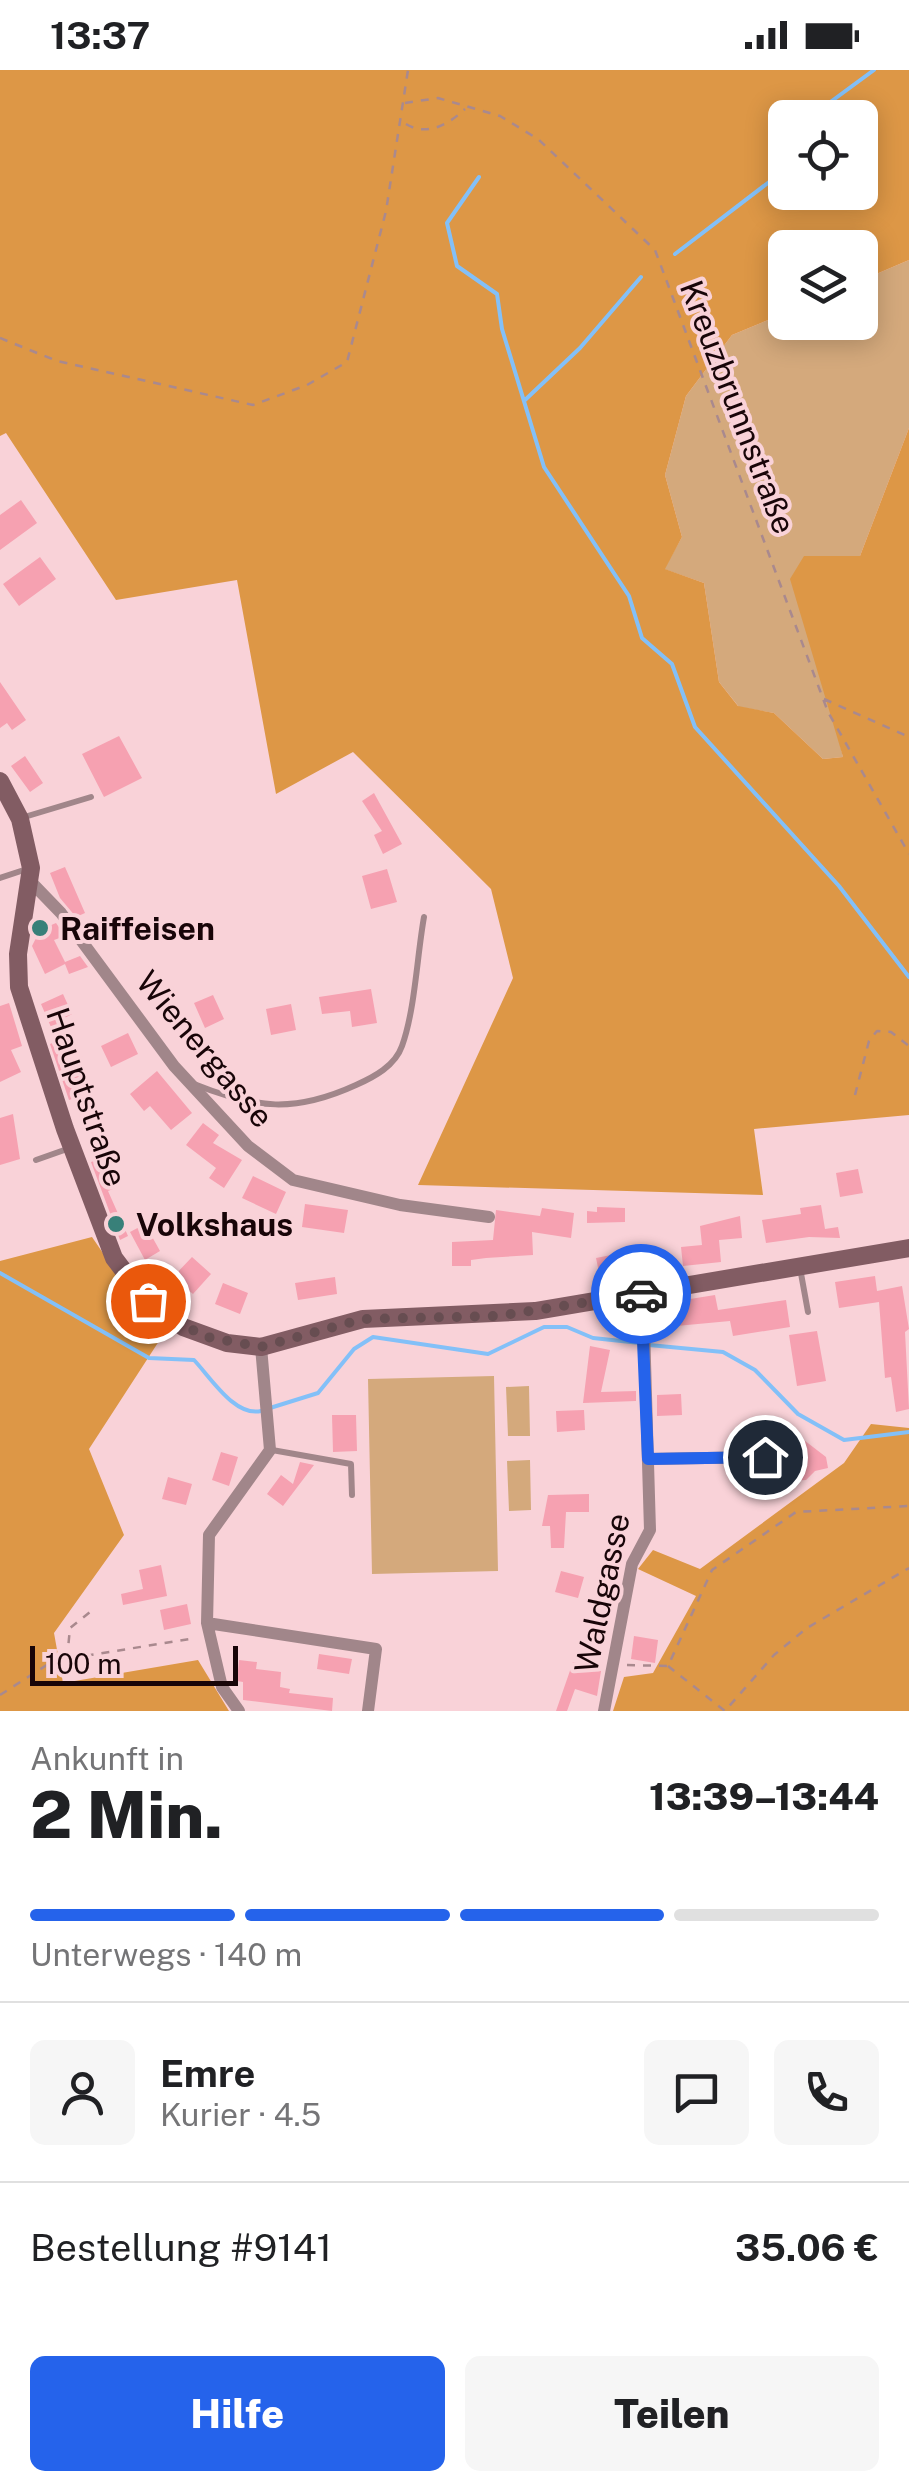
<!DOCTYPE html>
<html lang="de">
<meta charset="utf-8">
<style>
:root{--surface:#fff;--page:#f6f6f6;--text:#202124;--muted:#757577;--line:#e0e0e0;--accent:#2563eb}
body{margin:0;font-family:"Public Sans",sans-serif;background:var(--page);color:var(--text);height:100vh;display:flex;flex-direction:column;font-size:38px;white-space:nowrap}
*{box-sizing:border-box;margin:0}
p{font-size:32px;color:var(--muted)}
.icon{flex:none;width:55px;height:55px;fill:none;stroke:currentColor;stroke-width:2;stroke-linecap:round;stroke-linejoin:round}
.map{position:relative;height:1641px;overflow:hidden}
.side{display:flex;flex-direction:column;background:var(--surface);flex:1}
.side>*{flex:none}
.buttons{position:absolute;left:768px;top:30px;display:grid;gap:20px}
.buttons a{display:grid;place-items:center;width:110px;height:110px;border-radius:15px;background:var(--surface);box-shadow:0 5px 25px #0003;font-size:50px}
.scale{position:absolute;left:30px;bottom:25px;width:208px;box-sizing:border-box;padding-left:10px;border:5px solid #180508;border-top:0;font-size:28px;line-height:35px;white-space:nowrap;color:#180508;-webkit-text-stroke:8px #f9d2d8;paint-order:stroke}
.pin{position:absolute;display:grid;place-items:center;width:85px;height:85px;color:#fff;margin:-42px;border:5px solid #fff;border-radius:50%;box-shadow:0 2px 10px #0007}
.courier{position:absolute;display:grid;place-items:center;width:100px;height:100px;margin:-50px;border:8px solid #2563eb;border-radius:50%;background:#fff;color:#222;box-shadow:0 2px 12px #0007}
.headline em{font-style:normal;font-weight:800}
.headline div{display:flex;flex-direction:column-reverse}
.headline{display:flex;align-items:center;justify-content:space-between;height:170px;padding:0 30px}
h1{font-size:65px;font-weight:800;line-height:75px}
.bar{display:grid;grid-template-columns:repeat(4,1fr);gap:15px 10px;align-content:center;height:120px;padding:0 30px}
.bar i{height:12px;border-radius:8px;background:var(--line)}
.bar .on{background:var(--accent)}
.bar p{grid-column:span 4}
.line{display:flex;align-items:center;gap:25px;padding:0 30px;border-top:2px solid var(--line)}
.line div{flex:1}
.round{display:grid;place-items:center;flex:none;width:105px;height:105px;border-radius:15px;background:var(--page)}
.primary-button{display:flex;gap:20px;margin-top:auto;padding:20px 30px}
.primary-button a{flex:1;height:115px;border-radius:15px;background:var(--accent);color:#fff;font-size:40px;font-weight:800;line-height:115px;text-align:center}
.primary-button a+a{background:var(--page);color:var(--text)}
.status{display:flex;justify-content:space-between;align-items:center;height:70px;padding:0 50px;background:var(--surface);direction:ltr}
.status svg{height:28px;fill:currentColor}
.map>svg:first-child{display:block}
.green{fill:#d4a97c}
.forest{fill:#dd9746;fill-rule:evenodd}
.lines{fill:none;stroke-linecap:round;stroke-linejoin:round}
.stream{stroke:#83c0f8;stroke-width:4}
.building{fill:#f6a1b1}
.path{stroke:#a9898e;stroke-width:2.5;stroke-dasharray:8 8;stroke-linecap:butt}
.lane{stroke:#a1868a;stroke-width:6}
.street{stroke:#a1868a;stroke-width:12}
.secondary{stroke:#825c63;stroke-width:18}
.done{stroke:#674d51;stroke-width:10;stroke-dasharray:0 18}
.route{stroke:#2563eb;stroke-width:12}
.poi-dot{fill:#388079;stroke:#f9d2d8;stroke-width:4}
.labels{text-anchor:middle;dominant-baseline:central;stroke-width:8;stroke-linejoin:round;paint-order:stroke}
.street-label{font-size:32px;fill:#180508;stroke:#f9d2d8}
.poi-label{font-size:32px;font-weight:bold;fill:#180508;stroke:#f9d2d8;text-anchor:start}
</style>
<div class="status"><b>13:37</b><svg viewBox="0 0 49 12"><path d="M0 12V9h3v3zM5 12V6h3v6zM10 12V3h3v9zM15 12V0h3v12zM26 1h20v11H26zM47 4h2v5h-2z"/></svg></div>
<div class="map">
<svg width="909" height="1641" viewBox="0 0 909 1641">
<rect width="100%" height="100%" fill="#f9d2d8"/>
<path class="green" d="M909,190V358L860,486H805L827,621L843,687L823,689L774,643L739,637L719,612L704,513L664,499L682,467L665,405L686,326L732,265L785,243V252H860V211Z
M494,1306L498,1501L372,1504L368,1309Z
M529,1316L530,1366H508L506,1317Z
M530,1390L531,1440L509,1441L507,1391Z"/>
<path class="forest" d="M0,0H909V190L860,211V178H785V243L732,265L686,326L665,405L682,467L665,499L704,513L719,612L738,636L774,643L823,689L843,687L790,509L804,486H860L909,358V1045L754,1059L763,1125L418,1115L513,908L491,819L353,682L276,724L237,510L116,530L6,363L0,366ZM785,48H860V122H785Z
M92,1167L161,1268L89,1379L124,1465L54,1563L63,1613L198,1590L229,1641H0V1191Z
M871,1354L909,1358V1641H613L624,1607L653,1603L696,1526L638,1499L653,1480L700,1499L844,1393Z"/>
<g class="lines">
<path class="stream" d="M817,48L825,36L874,0
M479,107L447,153L457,196L497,224L502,259L544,397L629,526L642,568L672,594L695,657L839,816L909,907
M675,184L773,109L785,93
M525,330L580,278L641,207
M0,1203L149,1288L194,1290C211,1308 235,1347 261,1341
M649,1275L723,1282L755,1300L798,1344L844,1370L909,1362
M270,1338L318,1323L354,1279L373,1267L488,1284L544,1257H567L593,1268L640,1273"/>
</g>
<path class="building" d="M21,430L37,453L0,480V445Z
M40,487L56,509L19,536L3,514Z
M0,612L26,650L12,660L7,653L0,658Z
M119,666L142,708L104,727L82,684Z
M25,686L43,713L30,722L11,696Z
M374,723L402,774L383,784L374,765L382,761L362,731Z
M65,797L85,843L76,847L60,828L50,803Z
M387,799L397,832L371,839L362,806Z
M46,851L49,856L56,853L65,866L54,870L65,892L80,886L88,897L69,904L65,894L45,904L32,876L39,862L36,856Z
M371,919L377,953L352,957L350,941L322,944L319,927Z
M63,924L72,944L61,950L86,1024L69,1030L50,974L57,971L41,934Z
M213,925L224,949L205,958L194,933Z
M9,933L22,976L11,980L21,1002L0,1012V936Z
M291,934L296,960L271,965L266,939Z
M128,963L138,984L111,997L101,976Z
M157,1001L192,1043L171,1060L150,1036L144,1041L130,1024Z
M13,1044L20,1089L0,1095V1048Z
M203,1053L219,1065L213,1073L242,1090L224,1118L209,1108L216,1098L186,1075Z
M104,1088L115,1118L108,1121L128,1166L120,1170L91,1092Z
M858,1099L863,1123L840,1127L836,1103Z
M253,1106L286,1122L276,1144L242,1128Z
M305,1134L348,1140L344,1163L302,1157Z
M821,1135L825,1159L838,1157L840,1168L809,1167L766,1173L762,1150L801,1144L800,1138Z
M597,1137L625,1138V1152L587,1153V1141L597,1142Z
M542,1138L574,1143L571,1168L532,1162L533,1185L486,1188L471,1190V1196H452V1172L493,1170L496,1140L540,1146Z
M740,1146L742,1168L719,1170L721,1192L683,1196L681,1177L702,1175L700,1156Z
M145,1154L160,1181L145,1190L130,1162Z
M616,1184L617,1190L651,1184L655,1208L602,1217L596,1188Z
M192,1187L211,1204L193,1224L173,1207Z
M875,1206L877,1221L902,1216L909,1259L905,1262L909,1339L896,1342L891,1307L885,1308L879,1232L839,1238L835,1212Z
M335,1207L337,1224L298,1230L295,1213Z
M223,1213L248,1223L240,1244L215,1234Z
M715,1225L718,1240L786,1230L790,1257L733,1266L730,1251L655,1258L653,1235Z
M817,1261L826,1311L797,1316L789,1265Z
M590,1276L610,1280L601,1322L636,1321V1331L583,1333Z
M681,1324L682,1345L657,1346V1325Z
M584,1340L585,1360L557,1362L556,1341Z
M332,1345H356L357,1381L333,1382Z
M787,1357L826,1387L828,1398L815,1401L806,1410L791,1411L789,1400L798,1389L778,1374L777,1359Z
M221,1382L238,1387L229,1416L212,1410Z
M300,1392L314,1395L283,1436L267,1424L281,1405L293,1414Z
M168,1407L192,1414L186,1435L162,1429Z
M589,1424V1442H566L564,1478H551L550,1456H542L548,1425Z
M161,1495L167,1526L123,1535L121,1524L143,1519L139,1500Z
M561,1501L584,1507L578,1528L555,1522Z
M187,1534L191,1554L164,1560L160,1540Z
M634,1566L658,1570L655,1593L631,1589Z
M319,1584L352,1589L349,1604L317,1599Z
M239,1590L257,1592L256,1599L281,1602L280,1617L290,1619L289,1623L333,1628L332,1641L243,1630V1612L237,1611Z
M573,1592L601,1601L597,1626L575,1619L567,1641H556Z"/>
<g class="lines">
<path class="path" d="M405,33L438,28L500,46L538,69L655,180L828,642L909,784
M406,54C427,67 449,54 465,39
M0,268L57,291L253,335L307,315L347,292L386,141L408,0
M824,629L909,667
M855,1025L869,971L877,961L891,962L909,976
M67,1589L70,1558L95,1538
M627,1595L668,1596L712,1500L796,1442L909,1436
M668,1596L725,1641L774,1585L807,1558L909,1498
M0,1625L53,1591L196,1568"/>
<path class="lane" d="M21,748L91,727
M0,808L30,798
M194,1014C256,1039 295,1043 356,1015C374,1007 395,996 402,976C415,940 417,886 424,847
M36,1090L70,1078
M800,1198L808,1242
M272,1380L351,1394L352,1425"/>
<path class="street" d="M32,813L61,843L174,996L248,1076L293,1110L400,1135L489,1147
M648,1389L765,1387
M207,1553L376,1579L368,1641
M239,1641L222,1617L207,1553L209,1465L270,1380L261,1277
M604,1641L632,1494L650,1460L643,1224"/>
<path class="secondary" d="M0,711L20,749L31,798L18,884L19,917L65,1059L114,1188L142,1225L183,1257L227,1273L261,1277L363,1249L535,1241L909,1178"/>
</g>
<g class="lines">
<path class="done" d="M148,1231L202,1266L261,1277L363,1249L498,1246L641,1224"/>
<path class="route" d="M641,1224L648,1389L765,1387"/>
</g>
<g class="poi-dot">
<circle cx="40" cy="858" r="10"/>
<circle cx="116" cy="1154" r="10"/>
</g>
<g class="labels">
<g class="street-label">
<text transform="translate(738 337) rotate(69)">Kreuzbrunnstraße</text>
<text transform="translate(205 979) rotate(50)">Wienergasse</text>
<text transform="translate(87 1027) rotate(71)">Hauptstraße</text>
<text transform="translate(602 1523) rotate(-78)">Waldgasse</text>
</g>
<g class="poi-label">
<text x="60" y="858">Raiffeisen</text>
<text x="136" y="1154">Volkshaus</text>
</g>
</g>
</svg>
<div class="buttons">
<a><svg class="icon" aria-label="locate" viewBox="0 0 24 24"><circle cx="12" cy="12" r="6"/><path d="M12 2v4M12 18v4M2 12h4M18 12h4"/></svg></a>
<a><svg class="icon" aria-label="layers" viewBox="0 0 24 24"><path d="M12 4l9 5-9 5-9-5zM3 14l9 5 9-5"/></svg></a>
</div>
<div class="scale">100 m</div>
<div class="pin" style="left:148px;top:1231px;background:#ea580c"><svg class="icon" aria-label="bag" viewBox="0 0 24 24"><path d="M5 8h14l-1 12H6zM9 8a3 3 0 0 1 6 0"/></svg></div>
<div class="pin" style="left:765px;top:1387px;background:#1f2937"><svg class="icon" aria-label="home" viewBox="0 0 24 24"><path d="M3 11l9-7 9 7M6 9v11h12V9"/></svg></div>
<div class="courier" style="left:641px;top:1224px"><svg class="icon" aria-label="car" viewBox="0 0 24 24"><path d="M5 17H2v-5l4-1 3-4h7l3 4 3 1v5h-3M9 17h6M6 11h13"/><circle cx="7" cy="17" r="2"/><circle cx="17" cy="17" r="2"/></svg></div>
</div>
<section class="side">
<div class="headline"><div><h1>2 Min.</h1><p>Ankunft in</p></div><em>13:39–13:44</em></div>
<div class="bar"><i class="on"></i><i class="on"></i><i class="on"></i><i></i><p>Unterwegs · 140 m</p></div>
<div class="line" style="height:180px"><a class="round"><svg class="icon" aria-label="person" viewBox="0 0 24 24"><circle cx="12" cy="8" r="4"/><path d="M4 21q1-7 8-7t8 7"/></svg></a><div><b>Emre</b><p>Kurier · 4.5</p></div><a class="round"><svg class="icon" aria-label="chat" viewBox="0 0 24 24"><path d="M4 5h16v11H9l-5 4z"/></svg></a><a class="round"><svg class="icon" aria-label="phone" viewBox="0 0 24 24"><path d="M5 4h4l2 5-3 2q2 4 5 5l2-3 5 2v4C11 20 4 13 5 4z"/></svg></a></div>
<div class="line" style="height:130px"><div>Bestellung #9141</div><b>35.06 €</b></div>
<div class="primary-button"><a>Hilfe</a><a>Teilen</a></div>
</section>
